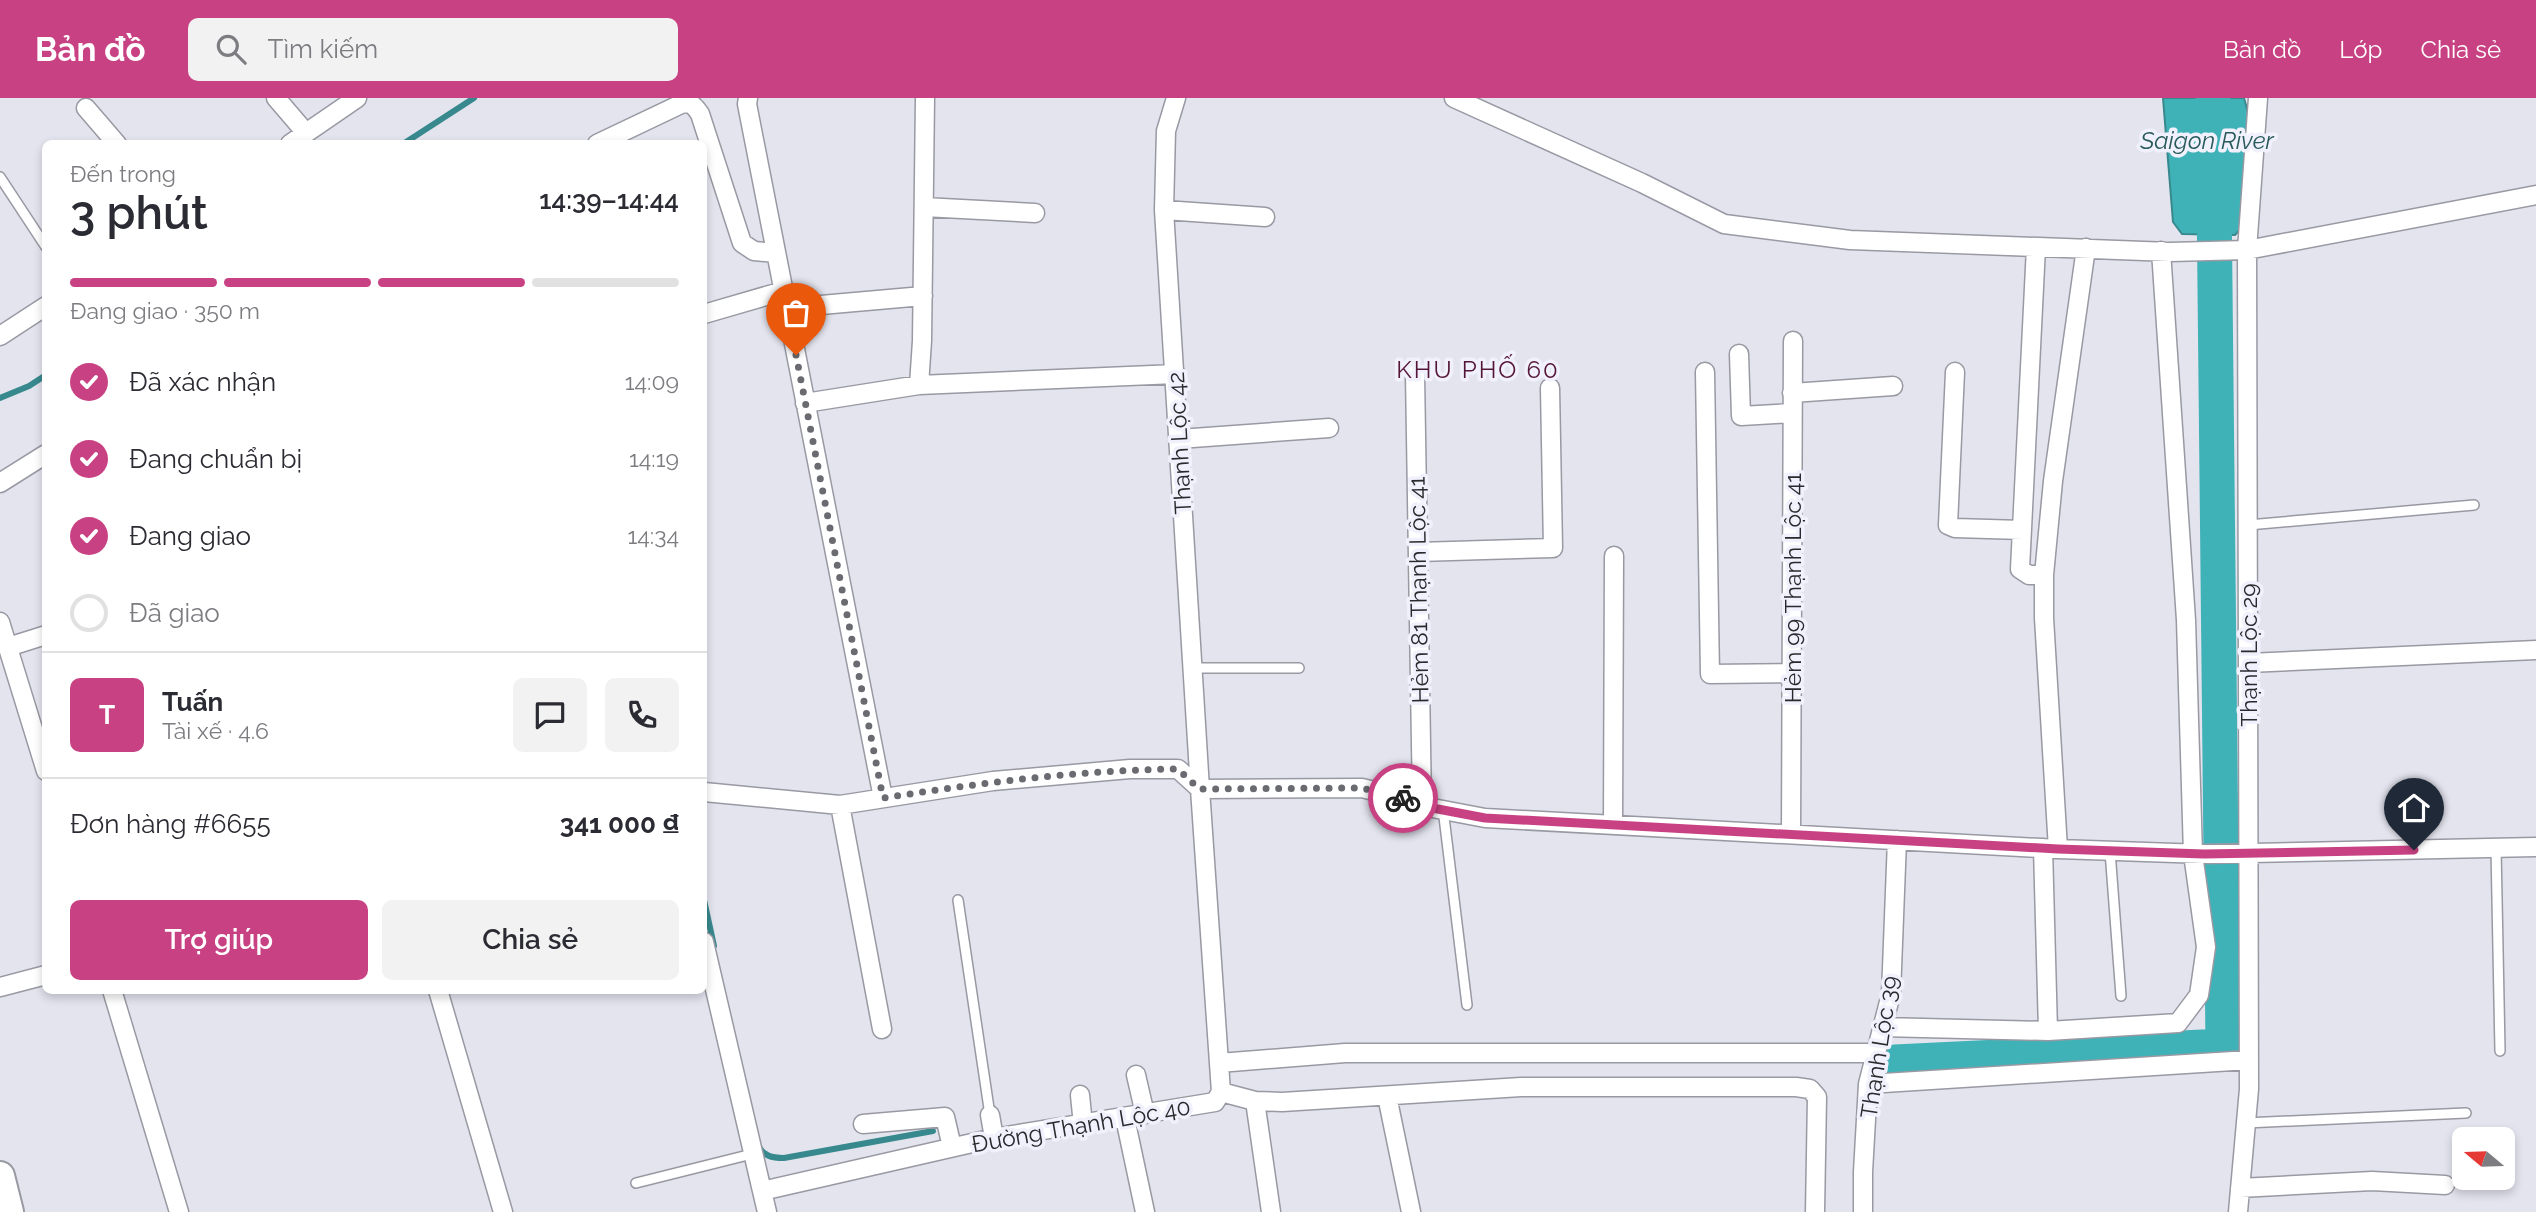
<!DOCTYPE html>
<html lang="vi">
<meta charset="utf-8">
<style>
:root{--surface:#fff;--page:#f2f2f3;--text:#2b2b33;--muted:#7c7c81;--line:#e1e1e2;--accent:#c84283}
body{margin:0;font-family:Raleway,sans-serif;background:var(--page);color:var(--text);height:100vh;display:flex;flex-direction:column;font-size:26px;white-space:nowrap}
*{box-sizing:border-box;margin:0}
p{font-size:23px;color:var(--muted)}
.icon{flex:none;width:38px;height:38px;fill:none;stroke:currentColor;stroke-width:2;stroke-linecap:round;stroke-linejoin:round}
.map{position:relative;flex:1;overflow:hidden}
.panel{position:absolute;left:42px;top:42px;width:665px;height:854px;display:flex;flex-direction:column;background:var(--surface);border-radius:10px;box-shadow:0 4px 10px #0003}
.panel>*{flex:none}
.needle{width:46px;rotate:289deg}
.tools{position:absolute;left:2452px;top:1029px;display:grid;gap:14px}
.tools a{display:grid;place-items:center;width:63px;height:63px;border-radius:10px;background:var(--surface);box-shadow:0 4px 10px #0003;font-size:35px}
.pin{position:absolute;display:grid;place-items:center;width:60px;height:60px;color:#fff;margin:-72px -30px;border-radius:50% 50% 50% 0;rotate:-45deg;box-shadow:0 0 7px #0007}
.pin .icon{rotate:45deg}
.courier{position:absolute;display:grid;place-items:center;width:70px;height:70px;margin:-35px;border:5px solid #c84283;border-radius:50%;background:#fff;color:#222;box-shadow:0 2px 9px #0007}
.head em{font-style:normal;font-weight:600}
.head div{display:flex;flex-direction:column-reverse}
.head{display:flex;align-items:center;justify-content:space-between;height:119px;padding:0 28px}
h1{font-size:46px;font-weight:600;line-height:52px}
.bar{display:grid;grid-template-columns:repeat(4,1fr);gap:10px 7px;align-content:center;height:84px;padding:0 28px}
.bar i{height:9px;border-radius:5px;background:var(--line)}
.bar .selected{background:var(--accent)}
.bar p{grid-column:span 4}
.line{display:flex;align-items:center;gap:18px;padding:0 28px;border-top:2px solid var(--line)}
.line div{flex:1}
.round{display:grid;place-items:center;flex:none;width:74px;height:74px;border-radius:10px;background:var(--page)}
ol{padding:0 28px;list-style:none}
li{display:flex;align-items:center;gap:21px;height:77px}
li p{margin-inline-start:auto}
li .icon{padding:7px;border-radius:50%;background:var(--accent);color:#fff;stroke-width:4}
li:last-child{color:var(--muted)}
li i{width:38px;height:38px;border:4px solid var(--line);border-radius:50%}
.button{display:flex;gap:14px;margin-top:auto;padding:14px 28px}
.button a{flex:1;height:80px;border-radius:10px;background:var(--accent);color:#fff;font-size:28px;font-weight:600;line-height:80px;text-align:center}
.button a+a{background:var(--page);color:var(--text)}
header{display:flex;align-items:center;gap:42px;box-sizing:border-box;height:98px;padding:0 35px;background:var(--accent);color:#fff}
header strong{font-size:33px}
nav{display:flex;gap:38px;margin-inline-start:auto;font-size:24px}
.search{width:490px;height:63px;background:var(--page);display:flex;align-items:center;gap:18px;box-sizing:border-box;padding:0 24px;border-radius:10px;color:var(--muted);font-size:26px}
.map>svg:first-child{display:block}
.water{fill:#3fb2b7;stroke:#38898e;stroke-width:2}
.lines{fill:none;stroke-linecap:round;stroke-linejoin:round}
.stream{stroke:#38898e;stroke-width:6}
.river{stroke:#3fb2b7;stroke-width:35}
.lane-casing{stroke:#9899a3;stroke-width:12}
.street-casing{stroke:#9899a3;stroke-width:21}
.primary-casing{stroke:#9899a3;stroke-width:32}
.lane{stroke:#fff;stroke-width:9}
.street{stroke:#fff;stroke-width:18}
.primary{stroke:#fff;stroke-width:28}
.done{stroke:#6a6b71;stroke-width:7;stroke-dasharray:0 12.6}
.route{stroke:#c84283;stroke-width:9}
.labels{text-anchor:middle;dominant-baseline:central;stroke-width:7;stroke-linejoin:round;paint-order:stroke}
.street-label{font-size:23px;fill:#292a2d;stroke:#f0f1fc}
.water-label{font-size:24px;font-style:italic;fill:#295a5b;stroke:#f0f1fc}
.neighbourhood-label{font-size:24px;letter-spacing:2px;fill:#551535;stroke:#f0f1fc}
</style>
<header>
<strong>Bản đồ</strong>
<div class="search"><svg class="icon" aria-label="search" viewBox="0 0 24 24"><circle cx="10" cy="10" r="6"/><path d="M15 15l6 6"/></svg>Tìm kiếm</div>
<nav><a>Bản đồ</a><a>Lớp</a><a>Chia sẻ</a></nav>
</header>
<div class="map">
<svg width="2536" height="1114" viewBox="0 0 2536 1114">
<rect width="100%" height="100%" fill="#e3e4ee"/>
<path class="water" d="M2163,0H2244L2249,18L2245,126L2235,137L2182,136L2173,124Z"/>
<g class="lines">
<path class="stream" d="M403,46L474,0
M0,300L29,288L46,277
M704,802L714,848
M758,1047C763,1058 772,1060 784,1060L933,1033"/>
<path class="river" d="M1895,964L2223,948L2213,0"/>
<g class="lane-casing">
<path id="lane" d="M0,79L46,149
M2248,427L2474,407
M1192,570H1299
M1443,711L1467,907
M2496,750L2500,953
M2110,753L2121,898
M958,802L990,1017
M2246,1025L2466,1015
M636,1085L752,1056"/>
</g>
<g class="street-casing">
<path id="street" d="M276,0L306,35
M748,0L747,6L883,700
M1454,0L1642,85L1724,126L1850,142L2170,154L2247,152L2536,97
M86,10L117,46
M290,46L357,0
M597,46L681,6C691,4 694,7 700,16L742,145L754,153L776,155
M924,109L1035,115
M1164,112L1265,119
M2036,149L2020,471L2029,477H2044
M787,210L923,198
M704,216L783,193
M0,238L46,208
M1739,256L1741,318L1792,315
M1705,274L1710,576L1791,575
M1955,274L1948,427L1955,430L2022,432
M1415,276L1422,708
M919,287L1176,276
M1792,295L1893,288
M805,305L919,287L922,243L925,0
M1179,341L1329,330
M0,385L46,356
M1418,454L1553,450L1550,290
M0,524L46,673
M8,549L46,537
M2248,565L2536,552
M704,694L840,707L993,683L1130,671H1178L1200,691L1362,690L1406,701L1422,708L1485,720L2058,751L2204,756L2536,749
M840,707L882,931
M1613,726L1614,458
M1791,736L1793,243
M2043,750L2048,933
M2058,751L2044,520V477L2053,383L2086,150
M704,844L762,1093
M0,889L46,877
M112,892L179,1114
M438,892L503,1114
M1882,929L2048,933L2178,925L2199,897L2206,849L2193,756L2186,522L2161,153
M1219,965L1345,955H1876
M1136,977L1145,1016
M1868,986L2249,962
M1221,994L1255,1003L1282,1004L1521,989H1796L1810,991L1817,999L1815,1114
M1080,997L1083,1027
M1387,998L1411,1114
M1255,1003L1271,1114
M990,1017L994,1040
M1125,1020L1145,1114
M863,1026L945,1019L952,1049
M2240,1090L2372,1083L2445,1087
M767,1114L762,1093L994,1040L1215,1004L1221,994L1200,691L1164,112L1166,33L1176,0
M1863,1114V1074L1868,986L1891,896L1897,742
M2238,1114L2249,991L2247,152L2258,0"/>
</g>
<g class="primary-casing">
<path id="primary" d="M0,1078L9,1114"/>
</g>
<use href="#lane" class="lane"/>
<use href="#street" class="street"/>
<use href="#primary" class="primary"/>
</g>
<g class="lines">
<path class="done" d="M796,257L883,700C981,685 1078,672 1178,671L1199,691L1362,690L1403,700"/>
<path class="route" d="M1403,700L1422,708L1485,720L2058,751L2204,756L2414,752"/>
</g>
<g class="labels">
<g class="street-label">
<text transform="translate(1179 345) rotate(-93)">Thạnh Lộc 42</text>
<text transform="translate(1792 490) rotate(-90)">Hẻm 99 Thạnh Lộc 41</text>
<text transform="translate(1418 492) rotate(-91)">Hẻm 81 Thạnh Lộc 41</text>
<text transform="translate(2248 557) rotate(-90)">Thạnh Lộc 29</text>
<text transform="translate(1879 949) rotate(-81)">Thạnh Lộc 39</text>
<text transform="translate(1081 1027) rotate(-10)">Đường Thạnh Lộc 40</text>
</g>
<g class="water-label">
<text x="2207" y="42">Saigon River</text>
</g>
<g class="neighbourhood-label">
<text x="1478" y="271">KHU PHỐ 60</text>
</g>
</g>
</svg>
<div class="tools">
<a><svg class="needle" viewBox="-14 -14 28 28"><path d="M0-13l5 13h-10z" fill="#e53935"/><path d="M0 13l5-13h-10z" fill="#7c7c81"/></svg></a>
</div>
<div class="pin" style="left:796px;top:257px;background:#ea580c"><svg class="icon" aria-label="bag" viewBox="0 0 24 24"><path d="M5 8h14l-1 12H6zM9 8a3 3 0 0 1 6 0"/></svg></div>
<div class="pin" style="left:2414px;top:752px;background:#1f2937"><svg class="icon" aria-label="home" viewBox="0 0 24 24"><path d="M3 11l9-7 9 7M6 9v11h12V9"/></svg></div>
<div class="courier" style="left:1403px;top:700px"><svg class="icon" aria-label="bike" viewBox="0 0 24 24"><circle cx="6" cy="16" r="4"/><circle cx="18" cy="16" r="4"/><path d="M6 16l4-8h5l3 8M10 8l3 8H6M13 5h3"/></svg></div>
<section class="panel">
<div class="head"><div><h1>3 phút</h1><p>Đến trong</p></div><em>14:39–14:44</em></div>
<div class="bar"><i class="selected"></i><i class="selected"></i><i class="selected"></i><i></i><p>Đang giao · 350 m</p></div>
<ol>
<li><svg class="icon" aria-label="check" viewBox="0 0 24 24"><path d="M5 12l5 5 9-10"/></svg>Đã xác nhận<p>14:09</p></li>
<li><svg class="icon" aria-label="check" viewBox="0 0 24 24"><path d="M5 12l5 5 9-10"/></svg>Đang chuẩn bị<p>14:19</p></li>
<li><svg class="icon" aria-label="check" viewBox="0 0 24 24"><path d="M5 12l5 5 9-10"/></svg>Đang giao<p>14:34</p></li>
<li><i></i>Đã giao</li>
</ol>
<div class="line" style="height:126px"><b class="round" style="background:var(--accent);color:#fff">T</b><div><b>Tuấn</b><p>Tài xế · 4.6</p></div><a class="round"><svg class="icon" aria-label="chat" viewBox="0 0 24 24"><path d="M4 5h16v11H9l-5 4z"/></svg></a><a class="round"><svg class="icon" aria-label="phone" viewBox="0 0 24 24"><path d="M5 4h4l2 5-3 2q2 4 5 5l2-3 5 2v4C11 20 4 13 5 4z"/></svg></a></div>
<div class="line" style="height:91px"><div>Đơn hàng #6655</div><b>341 000 ₫</b></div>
<div class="button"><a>Trợ giúp</a><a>Chia sẻ</a></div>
</section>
</div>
